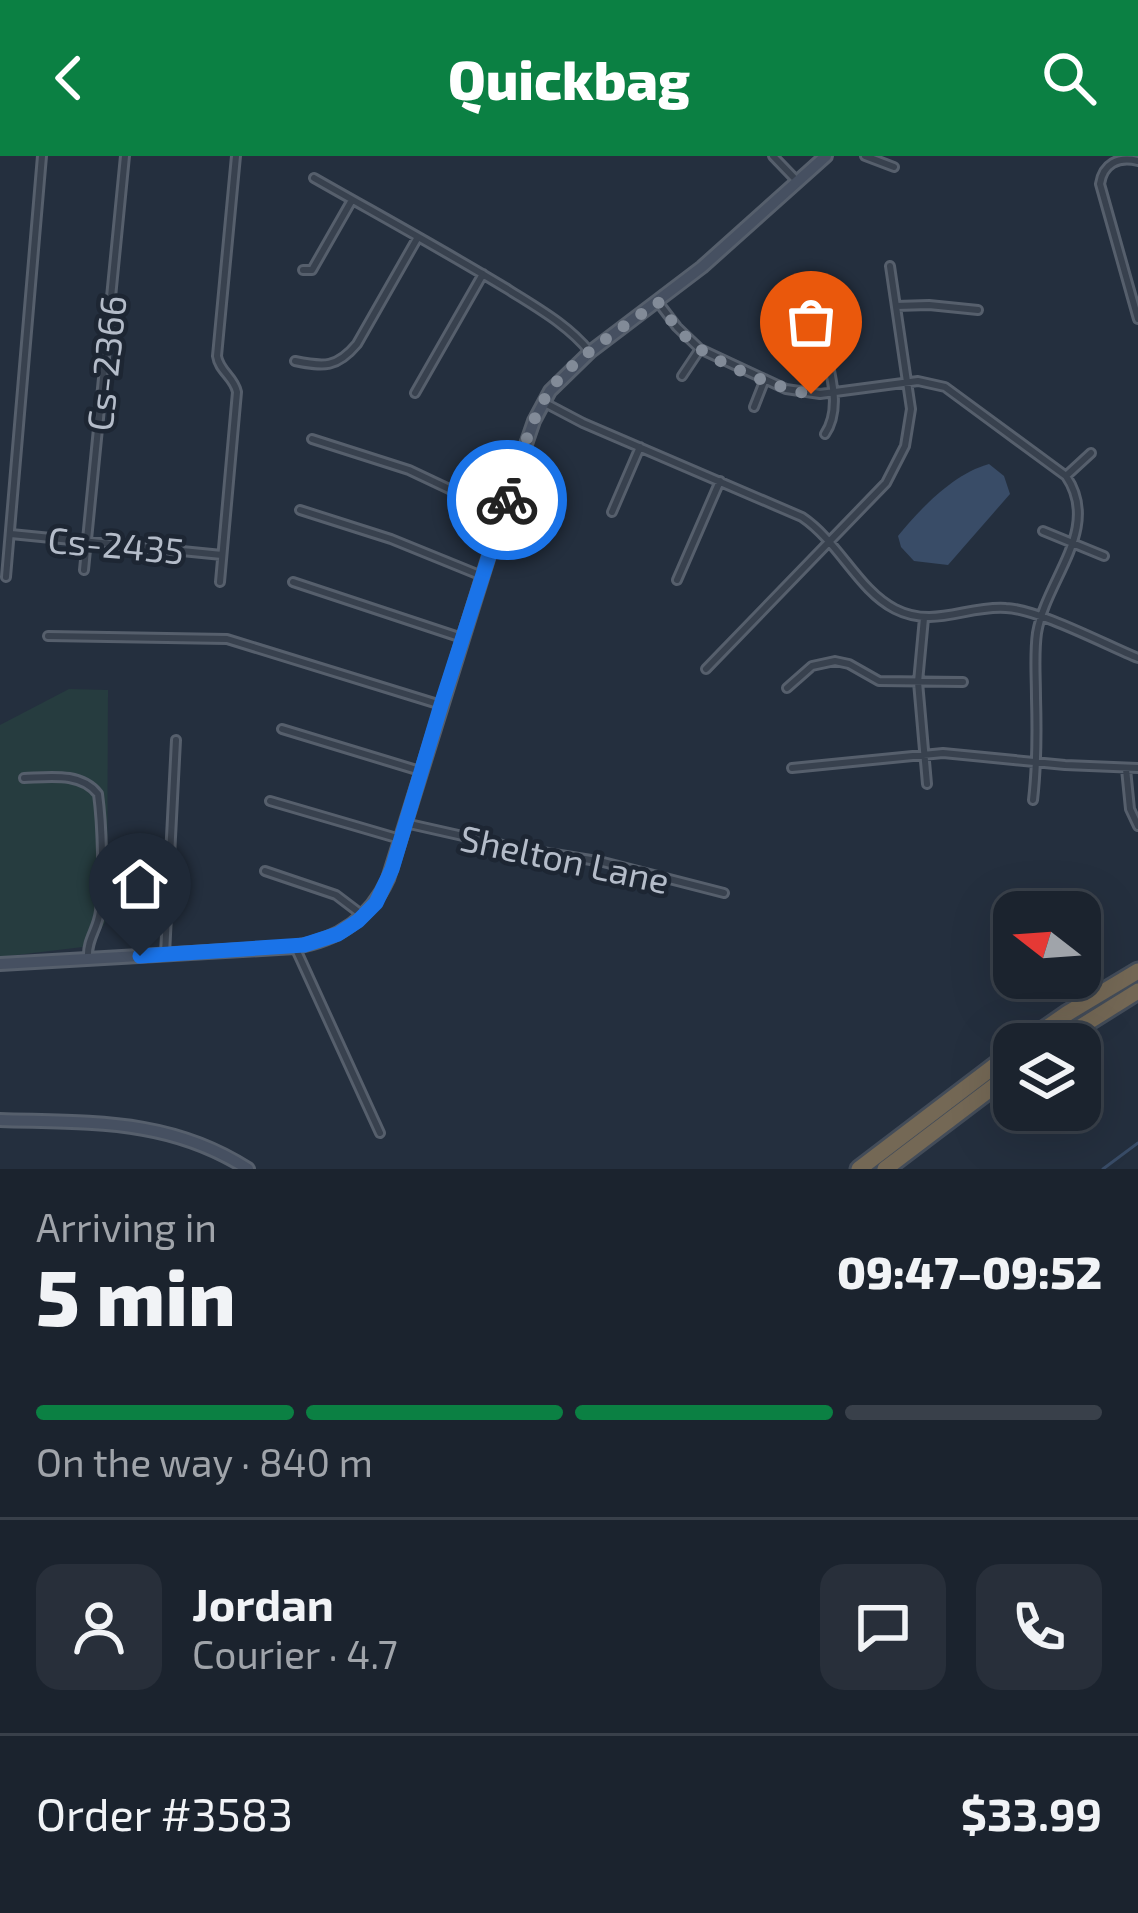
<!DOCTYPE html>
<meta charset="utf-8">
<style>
:root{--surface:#1b232e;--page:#282f3a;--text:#f1f3f6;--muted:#a0a4aa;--line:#39404a;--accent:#0b8043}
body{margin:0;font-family:"Exo 2",sans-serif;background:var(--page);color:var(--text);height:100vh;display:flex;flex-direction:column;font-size:45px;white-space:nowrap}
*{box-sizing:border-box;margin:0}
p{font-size:39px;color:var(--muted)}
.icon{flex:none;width:66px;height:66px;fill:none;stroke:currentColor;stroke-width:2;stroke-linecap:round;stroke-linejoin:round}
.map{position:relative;height:1013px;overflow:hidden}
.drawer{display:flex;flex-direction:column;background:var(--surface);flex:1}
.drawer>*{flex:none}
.needle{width:78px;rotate:287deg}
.controls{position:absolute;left:993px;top:735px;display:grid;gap:24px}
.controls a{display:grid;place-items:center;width:108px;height:108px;border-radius:24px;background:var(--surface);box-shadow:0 12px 48px #0002,0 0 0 3px var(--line);font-size:60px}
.pin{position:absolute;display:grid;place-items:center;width:102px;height:102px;color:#fff;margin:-123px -51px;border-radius:50% 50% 50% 0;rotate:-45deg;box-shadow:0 0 12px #0007}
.pin .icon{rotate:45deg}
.courier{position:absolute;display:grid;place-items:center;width:120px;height:120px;margin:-60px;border:9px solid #1a73e8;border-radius:50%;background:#fff;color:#222;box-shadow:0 3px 15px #0007}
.headline em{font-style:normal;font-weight:800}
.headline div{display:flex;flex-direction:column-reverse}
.headline{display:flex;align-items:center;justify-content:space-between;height:204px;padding:0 36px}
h1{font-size:78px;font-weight:800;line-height:90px}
.bar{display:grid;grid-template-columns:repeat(4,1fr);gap:18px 12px;align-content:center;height:144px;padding:0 36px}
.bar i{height:15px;border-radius:9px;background:var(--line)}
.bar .active{background:var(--accent)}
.bar p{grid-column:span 4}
.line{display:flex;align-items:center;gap:30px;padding:0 36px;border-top:3px solid var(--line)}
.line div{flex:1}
.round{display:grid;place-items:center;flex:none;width:126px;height:126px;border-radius:24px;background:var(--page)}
header{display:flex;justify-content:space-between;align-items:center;height:156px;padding:0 36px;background:var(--accent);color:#fff;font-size:54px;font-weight:800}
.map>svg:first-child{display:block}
.green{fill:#263c3f}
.water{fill:#394c67}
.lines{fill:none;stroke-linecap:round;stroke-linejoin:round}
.stream{stroke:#394c67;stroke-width:3}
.street-casing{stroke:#565f6c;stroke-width:12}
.secondary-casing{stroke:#565f6c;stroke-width:16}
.highway-casing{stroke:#434c59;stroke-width:21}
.street{stroke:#38414e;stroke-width:6}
.secondary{stroke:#465061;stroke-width:10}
.highway{stroke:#746855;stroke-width:15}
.done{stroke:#828b98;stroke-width:12;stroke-dasharray:0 21.6}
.route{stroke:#1a73e8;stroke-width:15}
.labels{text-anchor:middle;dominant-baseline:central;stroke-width:9;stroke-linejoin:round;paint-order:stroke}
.street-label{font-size:36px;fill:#b4bcc9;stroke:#1d2633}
</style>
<header><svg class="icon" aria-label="back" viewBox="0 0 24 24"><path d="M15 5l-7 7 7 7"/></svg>Quickbag<svg class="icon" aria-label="search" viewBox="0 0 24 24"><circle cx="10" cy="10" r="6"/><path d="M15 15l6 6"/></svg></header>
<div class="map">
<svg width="1138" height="1013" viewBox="0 0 1138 1013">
<rect width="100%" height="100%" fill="#242f3e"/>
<path class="green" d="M69,533L108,534L107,763L91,790L0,801V569Z"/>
<path class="water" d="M989,308L1004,320L1010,338L948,409L914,405L901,391L898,380C921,352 953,318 989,308Z"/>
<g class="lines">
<path class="stream" d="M1103,1013L1138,987"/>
<g class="street-casing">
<path id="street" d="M773,0L797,25
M865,0L894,11
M1138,5C1118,0 1103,8 1100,28L1138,163
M314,22C379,59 445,95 509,134C539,153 568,169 590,196
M303,114H312L352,44
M658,146L677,171L700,193L786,233L820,238L918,225L945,231L1066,320C1102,373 1046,423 1037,477C1034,498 1036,520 1036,542C1037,576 1037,610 1033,644
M896,150L929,149L978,154
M824,185C829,215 843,251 825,278
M295,205C324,211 337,212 357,188L418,81
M682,220L700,193
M415,237L483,118
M545,247L583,267L802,361C839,386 858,434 895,453C934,473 967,449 1006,452C1038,453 1106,489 1138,502
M754,251L765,223
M312,283L409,314L502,358
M1066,320L1091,297
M300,354L391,383L482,420
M612,356L640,291
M1043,375L1104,400
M11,378L222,399
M84,414L125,0
M6,421L42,0
M677,424L720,325
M220,426L237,236C234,221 219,215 217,200L236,0
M293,426L462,482
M924,462L918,526L927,628
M48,480L227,483L441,549
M706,513L886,327L905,290L911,253L890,110
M787,532L812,510L835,505L849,508L879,525L963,526
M282,573L420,615
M792,612L943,597L1065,609L1138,612
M1126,613L1130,653L1138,670
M24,622C50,621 81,616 98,638C102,667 104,726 100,755C98,773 87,783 88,801
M270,645L400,683
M405,667L512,691L603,706L724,737
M265,715L336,739L361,758
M295,791L380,977
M165,798L176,584"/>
</g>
<g class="secondary-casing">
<path id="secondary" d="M0,808L295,791C338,784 370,762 388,723L502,358L534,265L550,235L590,196L702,111L826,0
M0,964C90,967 169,962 248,1013"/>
</g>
<g class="highway-casing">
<path id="highway" d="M1023,888L1068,857L1138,815
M1053,888L1138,835
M859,1013L1014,895
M885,1013L1014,915"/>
</g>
<use href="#street" class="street"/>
<use href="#secondary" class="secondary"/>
<use href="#highway" class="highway"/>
</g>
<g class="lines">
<path class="done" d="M507,344C519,309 528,269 548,237C569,205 625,170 658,146C669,162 680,177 696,190C719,208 781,234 811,238"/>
<path class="route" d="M140,800L304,789L338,778L358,765L376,747L392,713L441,549L507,344"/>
</g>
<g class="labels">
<g class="street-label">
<text transform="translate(105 207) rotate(-84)">Cs-2366</text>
<text transform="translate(116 388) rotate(5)">Cs-2435</text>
<text transform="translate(565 702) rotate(12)">Shelton Lane</text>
</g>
</g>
</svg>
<div class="controls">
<a><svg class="needle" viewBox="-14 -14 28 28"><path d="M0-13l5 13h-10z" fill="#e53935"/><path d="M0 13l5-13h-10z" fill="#a0a4aa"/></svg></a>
<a><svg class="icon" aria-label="layers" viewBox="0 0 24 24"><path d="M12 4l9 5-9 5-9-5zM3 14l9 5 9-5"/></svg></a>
</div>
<div class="pin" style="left:811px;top:238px;background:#ea580c"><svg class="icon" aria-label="bag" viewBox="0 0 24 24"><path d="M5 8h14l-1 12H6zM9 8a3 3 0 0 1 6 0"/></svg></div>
<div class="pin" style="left:140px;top:800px;background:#1f2937"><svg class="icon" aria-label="home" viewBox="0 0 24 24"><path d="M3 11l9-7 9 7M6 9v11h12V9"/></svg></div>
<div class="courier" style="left:507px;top:344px"><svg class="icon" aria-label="bike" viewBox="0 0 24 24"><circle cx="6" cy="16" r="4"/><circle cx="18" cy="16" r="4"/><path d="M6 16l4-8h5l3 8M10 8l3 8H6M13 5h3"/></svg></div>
</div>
<section class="drawer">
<div class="headline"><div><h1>5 min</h1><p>Arriving in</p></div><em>09:47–09:52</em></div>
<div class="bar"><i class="active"></i><i class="active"></i><i class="active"></i><i></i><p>On the way · 840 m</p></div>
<div class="line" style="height:216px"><a class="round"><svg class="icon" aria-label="person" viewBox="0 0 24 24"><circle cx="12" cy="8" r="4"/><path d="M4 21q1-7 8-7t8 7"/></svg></a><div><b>Jordan</b><p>Courier · 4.7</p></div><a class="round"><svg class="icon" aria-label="chat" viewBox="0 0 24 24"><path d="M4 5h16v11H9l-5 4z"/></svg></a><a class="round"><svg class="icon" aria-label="phone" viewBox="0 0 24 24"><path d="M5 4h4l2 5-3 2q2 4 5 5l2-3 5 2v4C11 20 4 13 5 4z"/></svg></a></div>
<div class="line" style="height:156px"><div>Order #3583</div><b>$33.99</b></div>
</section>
